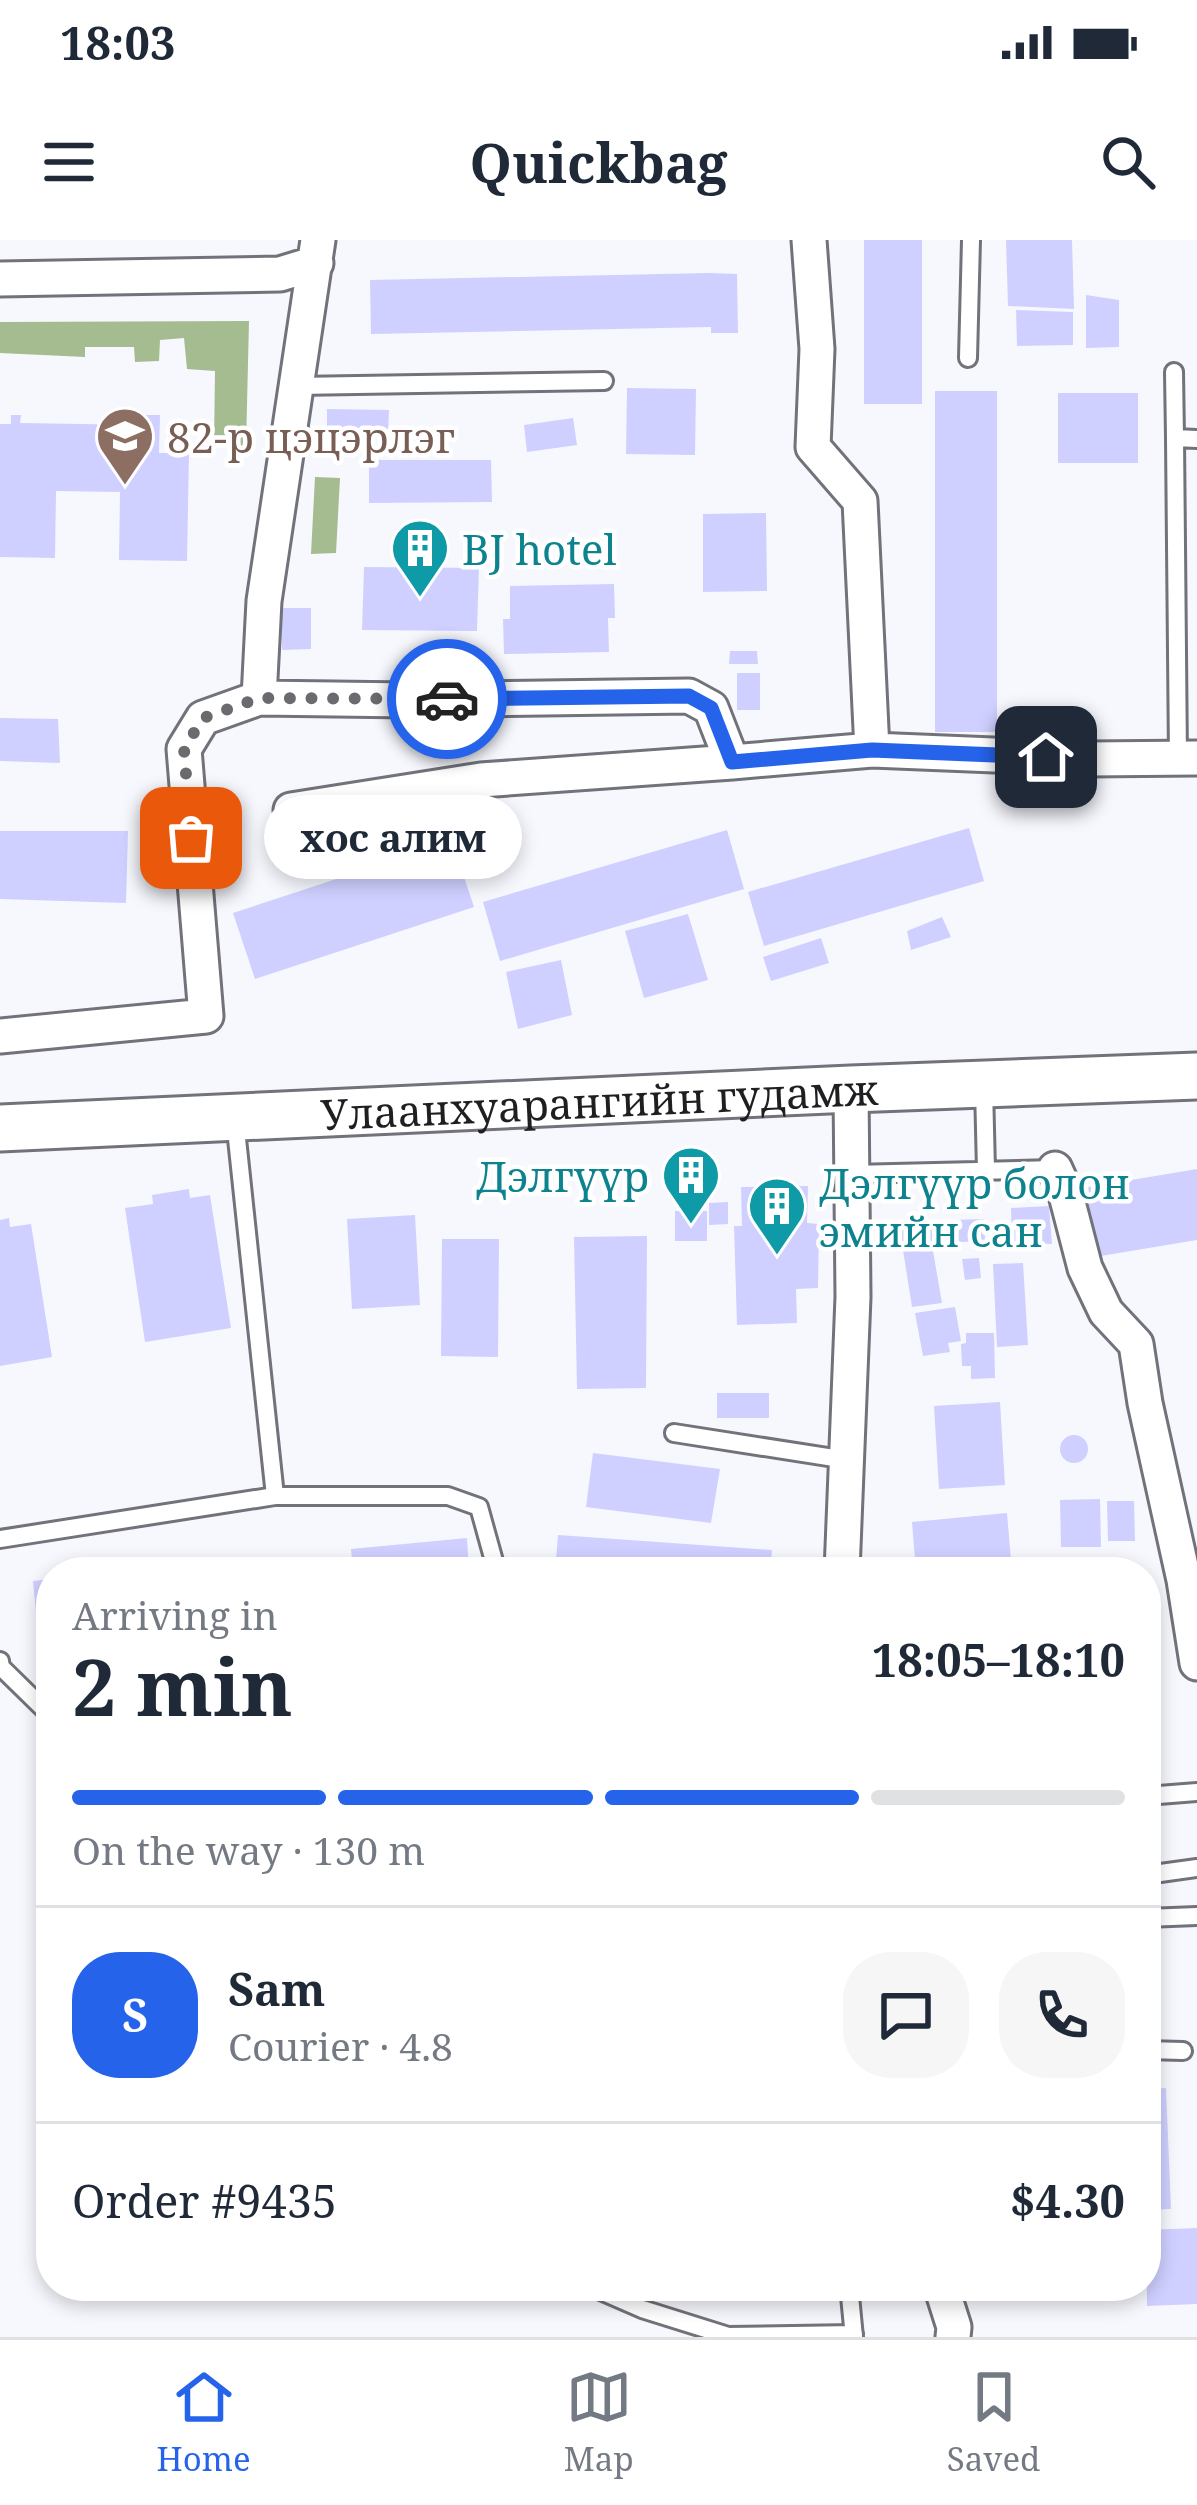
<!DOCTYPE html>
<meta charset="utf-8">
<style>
:root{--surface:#fff;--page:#f6f6f7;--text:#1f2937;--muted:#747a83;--line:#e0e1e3;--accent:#2563eb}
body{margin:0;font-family:"Noto Serif",serif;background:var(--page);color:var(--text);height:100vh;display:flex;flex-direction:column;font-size:45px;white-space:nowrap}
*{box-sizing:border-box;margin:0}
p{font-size:39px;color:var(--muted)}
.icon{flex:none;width:66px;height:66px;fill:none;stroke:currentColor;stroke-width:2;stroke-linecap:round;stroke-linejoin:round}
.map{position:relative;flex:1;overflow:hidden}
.drawer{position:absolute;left:36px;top:1317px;width:1125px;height:744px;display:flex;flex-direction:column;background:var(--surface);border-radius:48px;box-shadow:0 6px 18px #0003}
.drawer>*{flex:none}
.pin{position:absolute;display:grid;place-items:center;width:102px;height:102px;color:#fff;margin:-51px;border-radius:24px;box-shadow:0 6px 18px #0006}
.courier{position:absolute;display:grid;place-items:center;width:120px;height:120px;margin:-60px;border:9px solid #2563eb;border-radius:50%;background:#fff;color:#222;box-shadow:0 3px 15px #0007}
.bubble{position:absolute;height:84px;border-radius:42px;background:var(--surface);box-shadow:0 6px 18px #0003;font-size:39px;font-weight:700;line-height:84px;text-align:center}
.head em{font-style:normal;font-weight:700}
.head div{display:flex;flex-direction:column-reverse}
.head{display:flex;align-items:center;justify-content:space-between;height:204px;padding:0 36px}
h1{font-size:78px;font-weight:700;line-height:90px}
.bar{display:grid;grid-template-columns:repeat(4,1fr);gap:18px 12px;align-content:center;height:144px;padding:0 36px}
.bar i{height:15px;border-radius:9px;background:var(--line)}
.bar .current{background:var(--accent)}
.bar p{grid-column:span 4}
.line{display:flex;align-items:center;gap:30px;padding:0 36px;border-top:3px solid var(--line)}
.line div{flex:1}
.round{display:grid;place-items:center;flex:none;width:126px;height:126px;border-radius:48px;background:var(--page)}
.status{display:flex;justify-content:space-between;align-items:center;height:84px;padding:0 60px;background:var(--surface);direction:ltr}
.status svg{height:33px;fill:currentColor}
header{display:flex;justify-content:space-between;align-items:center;height:156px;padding:0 36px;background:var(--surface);font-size:54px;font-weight:700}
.menu{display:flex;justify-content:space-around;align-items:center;height:168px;border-top:3px solid var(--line);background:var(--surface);font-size:33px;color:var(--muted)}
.menu a{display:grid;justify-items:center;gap:6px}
.menu .current{color:var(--accent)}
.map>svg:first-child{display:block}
.forest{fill:#a5bb90}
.building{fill:#cfd0ff}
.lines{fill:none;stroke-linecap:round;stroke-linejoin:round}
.lane-casing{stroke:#71727a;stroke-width:22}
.street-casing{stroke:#71727a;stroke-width:39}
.secondary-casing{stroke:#71727a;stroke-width:51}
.lane{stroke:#fff;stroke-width:16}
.street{stroke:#fff;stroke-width:33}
.secondary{stroke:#fff;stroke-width:45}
.done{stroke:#6b6b6f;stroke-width:12;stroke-dasharray:0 21.6}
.route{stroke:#2563eb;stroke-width:15}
.labels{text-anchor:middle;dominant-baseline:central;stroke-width:9;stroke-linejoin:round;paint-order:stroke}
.education-label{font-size:42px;fill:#785e54;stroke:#fff;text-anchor:start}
.culture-label{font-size:42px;fill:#0d838f;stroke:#fff;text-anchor:start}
.street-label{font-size:42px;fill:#1f1f22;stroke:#fff}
</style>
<div class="status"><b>18:03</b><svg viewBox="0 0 49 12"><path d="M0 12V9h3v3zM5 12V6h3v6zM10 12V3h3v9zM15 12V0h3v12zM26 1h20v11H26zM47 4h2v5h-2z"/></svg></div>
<header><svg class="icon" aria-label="menu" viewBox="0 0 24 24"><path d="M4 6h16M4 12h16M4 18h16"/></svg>Quickbag<svg class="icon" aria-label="search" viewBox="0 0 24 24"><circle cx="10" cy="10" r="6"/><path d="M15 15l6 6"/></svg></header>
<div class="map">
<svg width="1197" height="2097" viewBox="0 0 1197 2097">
<rect width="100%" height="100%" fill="#f7f8fe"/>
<path class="forest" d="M249,81L246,207L214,205L215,131L187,129L184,98L160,100L159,121L135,122L134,107H85V117L0,113V82Z
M315,237L340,238L336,313L311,314Z"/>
<path class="building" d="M864,0H922V164H864Z
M1006,0H1072L1074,69L1008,66Z
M709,33L737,34L738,93H711V87L371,94L370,40Z
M1086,55L1119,60V107L1086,108Z
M1016,70L1073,72V105L1017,106Z
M627,148L696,149L695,215L626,214Z
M935,151H997V492H935Z
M1058,153H1138V223H1058Z
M327,169L389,170L388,195L327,194Z
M11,175H21L20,183L141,185V175H160L159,213H189L187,321L119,320L120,252L56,251L55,318L0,317V184H11Z
M573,178L577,205L527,212L524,185Z
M369,220H491L492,262L369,263Z
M766,273L767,351L703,352V274Z
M364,327L479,328L477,391L362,390Z
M614,344L615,378H608L609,412L504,414L503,379H510V346Z
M281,368H311V409L282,410Z
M730,411H757L758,424H729Z
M737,433H760V470H737Z
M0,478L58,479L60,523L0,521Z
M969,588L984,641L764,706L748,652Z
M727,590L744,649L500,721L483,662Z
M0,591H128L126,663L0,659Z
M452,601L474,667L255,739L233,673Z
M688,674L708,740L644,758L625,691Z
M942,677L951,697L911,710L907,691Z
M821,698L829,723L771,741L763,717Z
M561,720L572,775L518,789L506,732Z
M1197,929V1000L1089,1018L1077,949Z
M808,946L807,983L819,984L818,1048L796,1049L797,1083L737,1085L734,986H742L741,947Z
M189,949L190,958L210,955L231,1088L145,1102L125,968L153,964L152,955Z
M728,962V984L709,985V963Z
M1049,966L1052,1004L1012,1002L1011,968Z
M675,971H707V1001H675Z
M415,975L420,1065L352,1069L347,979Z
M9,978L10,987L31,984L52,1117L0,1126V980Z
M984,979L985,1001L886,1005L885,982Z
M647,996L646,1148L577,1149L574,997Z
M442,999H499L498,1117L441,1116Z
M932,1005L942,1063L912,1067L903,1010Z
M979,1018L981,1038L965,1040L962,1019Z
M1023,1023L1028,1105L997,1107L993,1024Z
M955,1067L961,1101L948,1103L950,1112L923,1116L915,1073Z
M966,1093H994L995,1138L971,1139V1126H962L961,1104L966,1103Z
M717,1153H769V1178H717Z
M1000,1162L1005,1245L939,1249L934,1166Z
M1060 1209a14 14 0 1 1 28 0a14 14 0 1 1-28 0Z
M593,1213L720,1229L711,1283L586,1267Z
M1100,1259L1101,1307H1061L1060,1260Z
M1107,1261H1134L1135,1301H1108Z
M1007,1273L1012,1332H916L912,1282Z
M558,1295L772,1310L770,1332H555Z
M467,1298L469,1332H353L351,1309Z
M51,1339V1432L42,1433L33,1341Z
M1146,1377H1161V1420H1146Z
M1166,1848L1171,1969L1146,1970V1849Z
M1197,1988V2064L1147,2066L1146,1990Z"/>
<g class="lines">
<g class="lane-casing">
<path id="lane" d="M968,118L971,0
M1174,132L1175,198
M296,146L604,141
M1178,518L1175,198L1197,199
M984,847L986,931
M235,880L275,1256
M852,934L1055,929
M674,1193L847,1220
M0,1299L275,1256H448L479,1267L497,1332
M0,1421L1,1427L51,1476
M1146,1556L1197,1552
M1146,1635L1197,1628
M1146,1678L1197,1676
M1146,1810L1183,1811
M589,2046L642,2069L728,2096L854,2094
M849,2046L854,2097"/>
</g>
<g class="street-casing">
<path id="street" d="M318,0L264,361L259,458L409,460L689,456L711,468L732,522L872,510
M809,0L817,109L813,207L860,261L872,510L1089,519L1197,518
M0,39L280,34L316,23
M291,570L481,540L732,522
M0,796L206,776L184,509L203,478L259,458
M1055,929L1065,951L1085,1028L1106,1072L1136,1104L1145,1163L1184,1340L1197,1423
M842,1332L853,1057L851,849
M941,2046L954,2087L953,2097"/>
</g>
<g class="secondary-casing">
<g id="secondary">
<path id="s1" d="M0,888L851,849L1197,836"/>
</g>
</g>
<use href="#lane" class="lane"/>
<use href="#street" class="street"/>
<use href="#secondary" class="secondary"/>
</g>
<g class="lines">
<path class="done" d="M191,598L184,509L203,478L259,458L447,459"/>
<path class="route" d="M447,459L689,456L711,468L732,522L872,510L1046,517"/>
</g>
<defs>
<g id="school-pin" transform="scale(3)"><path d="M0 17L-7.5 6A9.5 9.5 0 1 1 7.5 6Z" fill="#8d6e63" stroke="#fff"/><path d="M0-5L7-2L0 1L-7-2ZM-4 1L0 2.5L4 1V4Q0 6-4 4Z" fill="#fff"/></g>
<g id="building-pin" transform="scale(3)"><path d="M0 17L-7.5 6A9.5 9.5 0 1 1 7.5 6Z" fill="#0f9aa8" stroke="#fff"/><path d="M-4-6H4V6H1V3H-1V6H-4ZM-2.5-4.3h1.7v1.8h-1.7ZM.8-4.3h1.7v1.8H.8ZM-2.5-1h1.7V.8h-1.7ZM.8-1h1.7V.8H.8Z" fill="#fff"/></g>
</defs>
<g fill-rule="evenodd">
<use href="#school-pin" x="125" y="196"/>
<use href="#building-pin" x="420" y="308"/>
<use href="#building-pin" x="691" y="935"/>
<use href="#building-pin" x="777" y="966"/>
</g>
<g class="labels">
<g class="education-label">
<text x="167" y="196">82-р цэцэрлэг</text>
</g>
<g class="culture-label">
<text x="462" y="308">BJ hotel</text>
<text x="649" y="935" text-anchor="end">Дэлгүүр</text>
<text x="819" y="942">Дэлгүүр болон<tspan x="819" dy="48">эмийн сан</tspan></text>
</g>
<g class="street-label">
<text stroke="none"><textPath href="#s1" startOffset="600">Улаанхуарангийн гудамж</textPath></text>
</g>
</g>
</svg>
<div class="pin" style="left:191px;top:598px;background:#ea580c"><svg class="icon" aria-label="bag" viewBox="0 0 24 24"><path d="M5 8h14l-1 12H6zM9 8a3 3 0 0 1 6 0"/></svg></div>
<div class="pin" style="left:1046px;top:517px;background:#1f2937"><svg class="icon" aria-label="home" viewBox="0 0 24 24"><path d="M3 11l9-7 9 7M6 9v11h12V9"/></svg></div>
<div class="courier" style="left:447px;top:459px"><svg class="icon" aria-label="car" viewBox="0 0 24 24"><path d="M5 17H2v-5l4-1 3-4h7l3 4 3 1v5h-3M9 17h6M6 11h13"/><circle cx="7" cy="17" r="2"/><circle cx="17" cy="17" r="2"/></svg></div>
<div class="bubble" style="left:264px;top:555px;width:258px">хос алим</div>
<section class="drawer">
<div class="head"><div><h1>2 min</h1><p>Arriving in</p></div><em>18:05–18:10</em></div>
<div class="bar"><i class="current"></i><i class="current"></i><i class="current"></i><i></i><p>On the way · 130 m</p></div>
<div class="line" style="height:216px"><b class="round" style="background:var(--accent);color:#fff">S</b><div><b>Sam</b><p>Courier · 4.8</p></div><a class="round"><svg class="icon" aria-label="chat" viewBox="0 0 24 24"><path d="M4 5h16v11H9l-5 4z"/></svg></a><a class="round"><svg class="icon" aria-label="phone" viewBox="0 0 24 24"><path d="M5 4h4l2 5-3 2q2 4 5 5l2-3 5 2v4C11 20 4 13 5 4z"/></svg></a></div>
<div class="line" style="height:156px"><div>Order #9435</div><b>$4.30</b></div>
</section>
</div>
<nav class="menu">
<a class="current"><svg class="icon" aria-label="home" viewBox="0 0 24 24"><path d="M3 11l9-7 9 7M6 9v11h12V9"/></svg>Home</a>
<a><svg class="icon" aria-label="map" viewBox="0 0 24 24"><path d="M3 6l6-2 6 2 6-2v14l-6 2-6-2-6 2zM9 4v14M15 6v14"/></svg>Map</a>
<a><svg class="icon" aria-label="saved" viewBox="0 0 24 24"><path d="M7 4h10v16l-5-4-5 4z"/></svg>Saved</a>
</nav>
